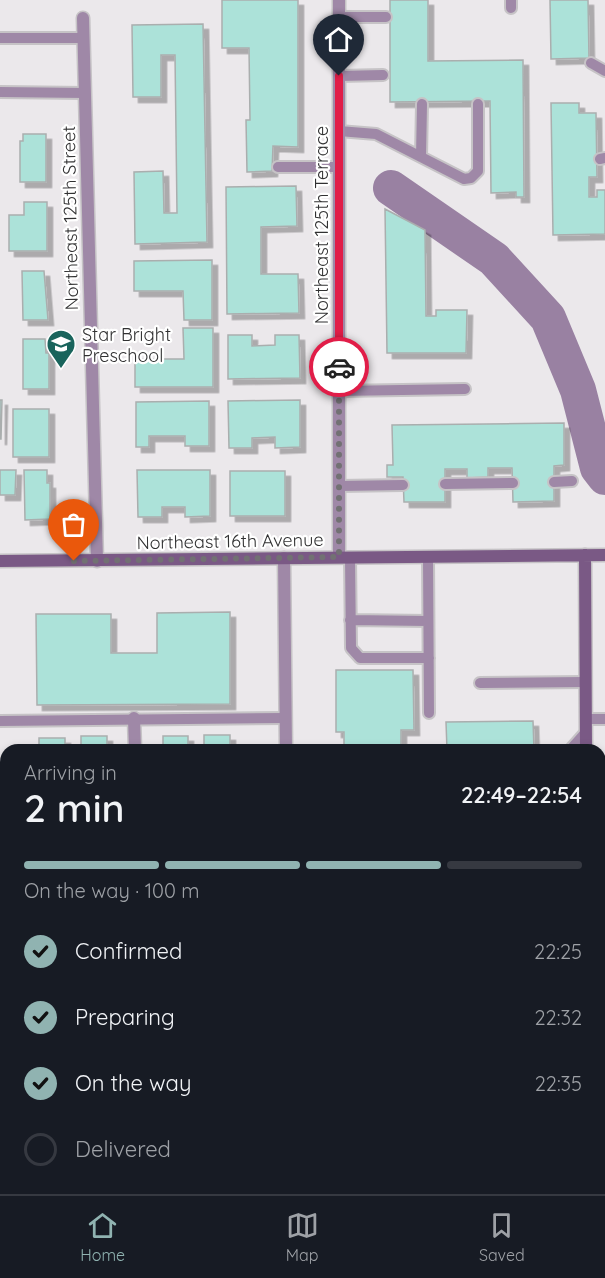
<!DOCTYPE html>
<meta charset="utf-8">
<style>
:root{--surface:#171b24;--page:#20242c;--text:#f1f3f6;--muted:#9ea1a6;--line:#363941;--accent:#90b3b1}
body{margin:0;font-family:Quicksand,sans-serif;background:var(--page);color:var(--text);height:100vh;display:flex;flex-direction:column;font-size:22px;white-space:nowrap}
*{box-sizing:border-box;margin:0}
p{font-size:20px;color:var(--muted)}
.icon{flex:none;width:33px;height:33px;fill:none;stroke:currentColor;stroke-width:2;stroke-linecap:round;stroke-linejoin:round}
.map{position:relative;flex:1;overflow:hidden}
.drawer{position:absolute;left:0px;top:744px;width:606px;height:450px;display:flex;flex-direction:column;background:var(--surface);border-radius:18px 18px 0 0;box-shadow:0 3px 9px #0003}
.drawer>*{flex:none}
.pin{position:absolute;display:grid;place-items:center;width:51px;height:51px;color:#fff;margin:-62px -26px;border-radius:50% 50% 50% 0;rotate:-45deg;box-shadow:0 0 6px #0007}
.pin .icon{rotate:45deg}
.courier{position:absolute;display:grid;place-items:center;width:60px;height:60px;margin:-30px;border:4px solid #e11d48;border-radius:50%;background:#fff;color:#222;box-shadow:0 2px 8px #0007}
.headline em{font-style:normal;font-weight:600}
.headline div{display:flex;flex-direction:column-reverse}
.headline{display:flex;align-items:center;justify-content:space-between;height:102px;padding:0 24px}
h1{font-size:39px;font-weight:600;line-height:45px}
.bar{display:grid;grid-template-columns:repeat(4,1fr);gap:9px 6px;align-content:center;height:72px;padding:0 24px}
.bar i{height:8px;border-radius:4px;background:var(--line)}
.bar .selected{background:var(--accent)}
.bar p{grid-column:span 4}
ol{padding:0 24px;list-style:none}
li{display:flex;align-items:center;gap:18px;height:66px}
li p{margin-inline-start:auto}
li .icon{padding:6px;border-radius:50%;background:var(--accent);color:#111;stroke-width:4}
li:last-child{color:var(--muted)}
li i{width:33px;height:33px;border:3px solid var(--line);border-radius:50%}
.menu{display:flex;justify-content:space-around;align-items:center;height:84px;border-top:2px solid var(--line);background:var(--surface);font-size:16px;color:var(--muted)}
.menu a{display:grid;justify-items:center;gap:3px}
.menu .selected{color:var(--accent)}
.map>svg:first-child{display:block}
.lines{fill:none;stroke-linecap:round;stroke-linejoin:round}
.river{stroke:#9981a2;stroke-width:36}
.building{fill:#ace2d9;stroke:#aaaeae;stroke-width:1.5;filter:url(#shadow)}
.lane-casing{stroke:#c6c3c6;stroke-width:14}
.street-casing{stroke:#c6c3c6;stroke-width:15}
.secondary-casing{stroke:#c6c3c6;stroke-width:15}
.lane{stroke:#9f88a7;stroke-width:10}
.street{stroke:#9f88a7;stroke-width:12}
.secondary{stroke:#7a5985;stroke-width:12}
.done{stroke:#727173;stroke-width:6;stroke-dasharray:0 10.8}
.route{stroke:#e11d48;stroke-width:8}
.labels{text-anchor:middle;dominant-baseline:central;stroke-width:4.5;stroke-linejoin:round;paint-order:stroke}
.street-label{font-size:18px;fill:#313132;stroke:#fff}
.poi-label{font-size:18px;fill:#313132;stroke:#fff;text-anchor:start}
</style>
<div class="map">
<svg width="605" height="1194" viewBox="0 0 605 1194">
<defs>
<filter id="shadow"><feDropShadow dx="5.5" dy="5.5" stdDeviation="0" flood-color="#0004"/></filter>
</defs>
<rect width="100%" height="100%" fill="#ebe8eb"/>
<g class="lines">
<path class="river" d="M391,188L494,259L548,318L578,390L598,468L605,477"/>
</g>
<path class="building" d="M222,0H298V147L273,146L272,171L247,172L246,120H250L249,48H222Z
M390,0H428V61L523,60L524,197H516V192L491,193L490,101L390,102Z
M550,0H588L589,58L551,59Z
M203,24L207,242L135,244L134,172L163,171L164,213H177L175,55H161V97H133L132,25Z
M551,103H579V113H596L597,177H589V197H597V190H605V234L553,235Z
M23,134H46V182H20V141H23Z
M296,186L297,226L261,227V274H298L299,313L227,314L226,187Z
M24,202H47V251H9V215H24Z
M385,209L425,230L426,316H436V310H467L466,353H387Z
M212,260V320H184L183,291H134V261Z
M22,271H44L48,320H23Z
M183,328H213V387H135V359H184Z
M228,335H252V346L275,345V335H299L300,378L228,379Z
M23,339H45L46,353H49V389H23Z
M0,400H2L1,439H0Z
M300,400V447L275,448V437L252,438V448H229L228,401Z
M209,401V446H185V436H149V447H136V402Z
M13,409H49V457H13Z
M564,423V465L554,466V501L513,502L512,468H488V477L467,478V469H445V502H404L403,477H387V465H393L392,425Z
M0,470H16L15,495H0Z
M24,470H47V483H50V519L25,520Z
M137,470H210V516L185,517V507H162V517H138Z
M230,471H285V516H230Z
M230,612V704L37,705L36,614H111V653H157V613Z
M336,670H413L414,730H401V750H344V732H336Z
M533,721L534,750H447L446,722Z
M204,735H230V750H204Z
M81,736H107V750H81Z
M163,736H188V750H163Z
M39,738H65V750H39Z
M155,1188L234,1189V1194H155Z
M349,1188H418V1194H349Z
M442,1188H539V1194H442Z"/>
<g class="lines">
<g class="lane-casing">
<path id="lane" d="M511,0V8
M339,17H386
M0,38H84
M591,63L605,71
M339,76L383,75
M0,92L85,93
M339,131L376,134L464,179L471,178L478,171V104
M421,157L422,104
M600,159L605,158
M278,167H339
M339,391L465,389
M554,482L572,481
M445,484L513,483
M339,486L403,485
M350,557L351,648L360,658H429
M428,557L429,713
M350,620L428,621
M480,683L585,682
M586,719H605
M0,721L285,718
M570,750L586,732
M600,886H605
M140,1188V1194
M427,1188V1194"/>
</g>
<g class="street-casing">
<path id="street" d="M339,0V557
M83,18L97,561
M284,558L286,750
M134,718L135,750
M0,1023H6
M291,1188V1194"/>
</g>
<g class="secondary-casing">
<path id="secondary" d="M585,555L586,750
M0,561L605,555
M600,984L605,987
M600,1064L605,1053
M591,1188V1194"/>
</g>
<use href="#lane" class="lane"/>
<use href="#street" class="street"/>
<use href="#secondary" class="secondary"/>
</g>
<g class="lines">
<path class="done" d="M74,561L339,557V367"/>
<path class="route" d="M339,76V367"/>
</g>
<defs>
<g id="school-pin" transform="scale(1.5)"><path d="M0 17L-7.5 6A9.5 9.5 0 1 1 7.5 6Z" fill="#19645c" stroke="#fff"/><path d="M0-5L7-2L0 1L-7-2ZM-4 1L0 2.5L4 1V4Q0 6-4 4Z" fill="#fff"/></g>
</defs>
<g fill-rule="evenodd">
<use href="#school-pin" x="61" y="344"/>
</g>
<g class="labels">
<g class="street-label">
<text transform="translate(70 218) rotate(-91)">Northeast 125th Street</text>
<text transform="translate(321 225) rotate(-90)">Northeast 125th Terrace</text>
<text transform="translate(230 541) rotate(-1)">Northeast 16th Avenue</text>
</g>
<g class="poi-label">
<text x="82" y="334">Star Bright<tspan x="82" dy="21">Preschool</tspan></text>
</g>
</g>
</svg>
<div class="pin" style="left:74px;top:561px;background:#ea580c"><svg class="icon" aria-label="bag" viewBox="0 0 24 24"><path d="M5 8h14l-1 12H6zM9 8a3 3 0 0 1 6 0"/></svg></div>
<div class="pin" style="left:339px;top:76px;background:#1f2937"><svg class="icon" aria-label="home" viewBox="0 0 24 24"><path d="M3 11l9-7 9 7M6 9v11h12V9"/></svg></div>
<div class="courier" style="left:339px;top:367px"><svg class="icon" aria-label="car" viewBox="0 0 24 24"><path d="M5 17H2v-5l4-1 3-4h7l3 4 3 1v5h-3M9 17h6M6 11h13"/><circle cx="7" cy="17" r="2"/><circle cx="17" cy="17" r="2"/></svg></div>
<section class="drawer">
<div class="headline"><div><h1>2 min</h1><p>Arriving in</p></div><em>22:49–22:54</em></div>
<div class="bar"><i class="selected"></i><i class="selected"></i><i class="selected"></i><i></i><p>On the way · 100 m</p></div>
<ol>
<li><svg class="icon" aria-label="check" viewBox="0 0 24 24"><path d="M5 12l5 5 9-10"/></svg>Confirmed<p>22:25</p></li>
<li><svg class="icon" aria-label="check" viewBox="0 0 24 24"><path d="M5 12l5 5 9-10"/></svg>Preparing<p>22:32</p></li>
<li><svg class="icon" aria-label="check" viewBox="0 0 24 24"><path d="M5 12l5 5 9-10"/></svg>On the way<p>22:35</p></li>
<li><i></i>Delivered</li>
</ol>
</section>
</div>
<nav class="menu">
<a class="selected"><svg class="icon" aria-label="home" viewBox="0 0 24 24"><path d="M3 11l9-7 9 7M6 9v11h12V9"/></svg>Home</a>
<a><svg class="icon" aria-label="map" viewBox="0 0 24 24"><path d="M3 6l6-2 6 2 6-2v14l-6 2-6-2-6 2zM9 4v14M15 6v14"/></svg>Map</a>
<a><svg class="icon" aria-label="saved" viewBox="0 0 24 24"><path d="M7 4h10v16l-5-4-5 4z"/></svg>Saved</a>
</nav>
